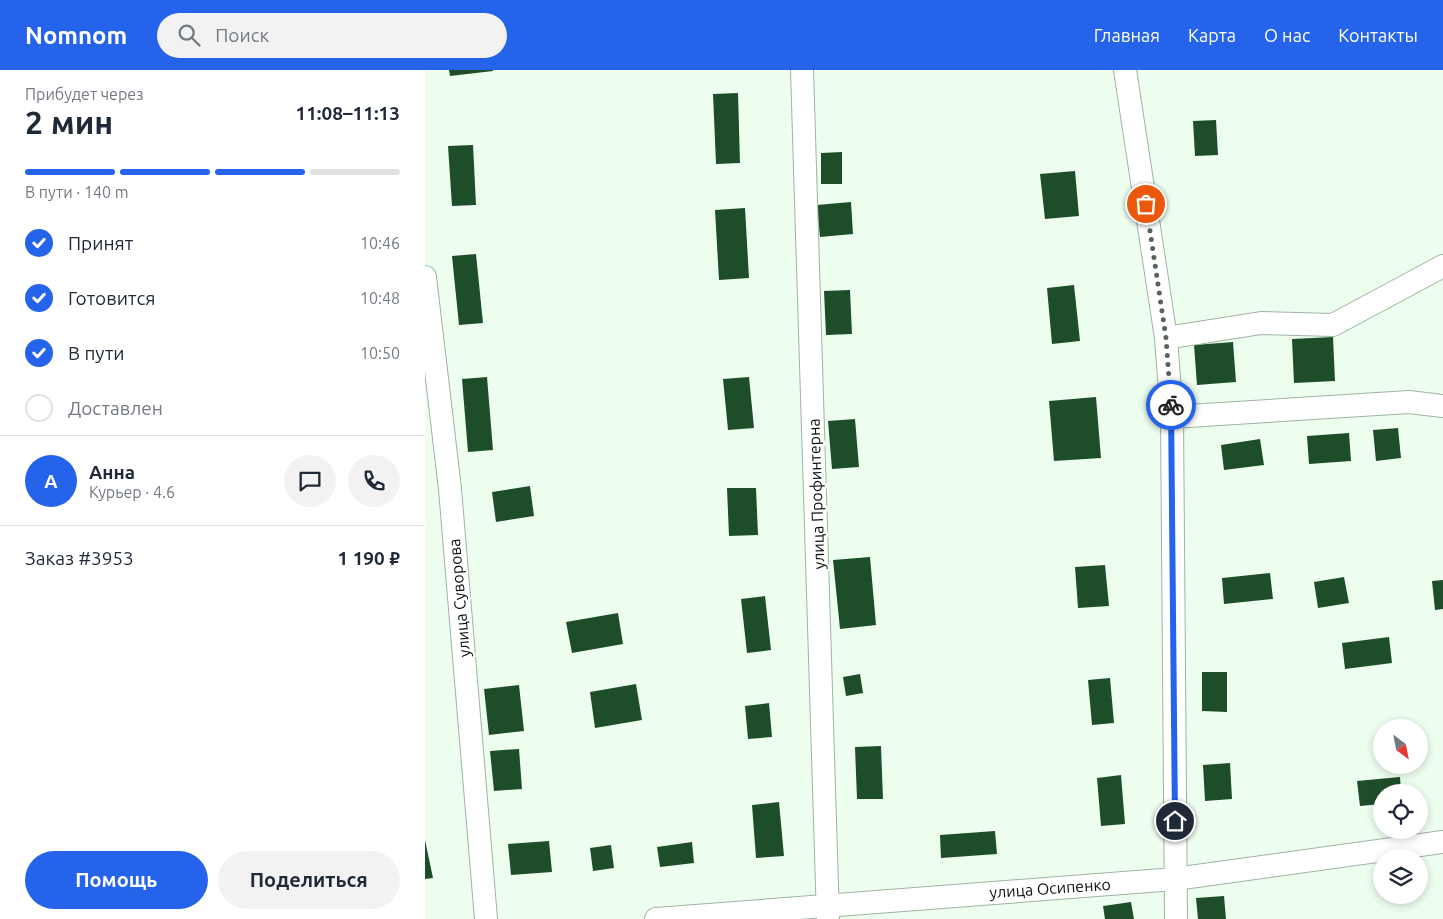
<!DOCTYPE html>
<html lang="ru">
<meta charset="utf-8">
<style>
:root{--surface:#fff;--page:#f2f2f3;--text:#1f2937;--muted:#747a83;--line:#e0e1e3;--accent:#2563eb}
body{margin:0;font-family:Ubuntu,sans-serif;background:var(--page);color:var(--text);height:100vh;display:flex;flex-direction:column;font-size:19px;white-space:nowrap}
*{box-sizing:border-box;margin:0}
p{font-size:16px;color:var(--muted)}
.icon{flex:none;width:28px;height:28px;fill:none;stroke:currentColor;stroke-width:2;stroke-linecap:round;stroke-linejoin:round}
.map{position:relative;flex:1;overflow:hidden}
.side{display:flex;flex-direction:column;background:var(--surface);width:425px}
.side>*{flex:none}
.needle{width:32px;rotate:148deg}
.fabs{position:absolute;left:948px;top:649px;display:grid;gap:10px}
.fabs a{display:grid;place-items:center;width:55px;height:55px;border-radius:50%;background:var(--surface);box-shadow:0 2px 8px #0003;font-size:25px}
.pin{position:absolute;display:grid;place-items:center;width:42px;height:42px;color:#fff;margin:-21px;border:2px solid #fff;border-radius:50%;box-shadow:0 1px 5px #0007}
.courier{position:absolute;display:grid;place-items:center;width:50px;height:50px;margin:-25px;border:4px solid #2563eb;border-radius:50%;background:#fff;color:#222;box-shadow:0 1px 6px #0007}
.headline em{font-style:normal;font-weight:700}
.headline div{display:flex;flex-direction:column-reverse}
.headline{display:flex;align-items:center;justify-content:space-between;height:85px;padding:0 25px}
h1{font-size:32px;font-weight:700;line-height:38px}
.bar{display:grid;grid-template-columns:repeat(4,1fr);gap:8px 5px;align-content:center;height:60px;padding:0 25px}
.bar i{height:6px;border-radius:4px;background:var(--line)}
.bar .current{background:var(--accent)}
.bar p{grid-column:span 4}
.line{display:flex;align-items:center;gap:12px;padding:0 25px;border-top:1px solid var(--line)}
.line div{flex:1}
.round{display:grid;place-items:center;flex:none;width:52px;height:52px;border-radius:26px;background:var(--page)}
ol{padding:0 25px;list-style:none}
li{display:flex;align-items:center;gap:15px;height:55px}
li p{margin-inline-start:auto}
li .icon{padding:5px;border-radius:50%;background:var(--accent);color:#fff;stroke-width:4}
li:last-child{color:var(--muted)}
li i{width:28px;height:28px;border:2px solid var(--line);border-radius:50%}
.action{display:flex;gap:10px;margin-top:auto;padding:10px 25px}
.action a{flex:1;height:58px;border-radius:30px;background:var(--accent);color:#fff;font-size:20px;font-weight:700;line-height:58px;text-align:center}
.action a+a{background:var(--page);color:var(--text)}
header{display:flex;align-items:center;gap:30px;box-sizing:border-box;height:70px;padding:0 25px;background:var(--accent);color:#fff}
header strong{font-size:24px}
nav{display:flex;gap:28px;margin-inline-start:auto;font-size:18px}
.search{width:350px;height:45px;background:var(--page);display:flex;align-items:center;gap:12px;box-sizing:border-box;padding:0 18px;border-radius:28px;color:var(--muted);font-size:19px}
main{display:flex;flex:1;min-height:0}
.map>svg:first-child{display:block}
.building{fill:#1e4e29}
.lines{fill:none;stroke-linecap:round;stroke-linejoin:round}
.minor-casing{stroke:#9fb3a1;stroke-width:24}
.minor{stroke:#fff;stroke-width:22}
.done{stroke:#59635a;stroke-width:5;stroke-dasharray:0 9}
.route{stroke:#2563eb;stroke-width:6}
.labels{text-anchor:middle;dominant-baseline:central;stroke-width:5;stroke-linejoin:round;paint-order:stroke}
.street-label{font-size:16px;fill:#09100a;stroke:#fff}
</style>
<header>
<strong>Nomnom</strong>
<div class="search"><svg class="icon" aria-label="search" viewBox="0 0 24 24"><circle cx="10" cy="10" r="6"/><path d="M15 15l6 6"/></svg>Поиск</div>
<nav><a>Главная</a><a>Карта</a><a>О нас</a><a>Контакты</a></nav>
</header>
<main>
<section class="side">
<div class="headline"><div><h1>2 мин</h1><p>Прибудет через</p></div><em>11:08–11:13</em></div>
<div class="bar"><i class="current"></i><i class="current"></i><i class="current"></i><i></i><p>В пути · 140 m</p></div>
<ol>
<li><svg class="icon" aria-label="check" viewBox="0 0 24 24"><path d="M5 12l5 5 9-10"/></svg>Принят<p>10:46</p></li>
<li><svg class="icon" aria-label="check" viewBox="0 0 24 24"><path d="M5 12l5 5 9-10"/></svg>Готовится<p>10:48</p></li>
<li><svg class="icon" aria-label="check" viewBox="0 0 24 24"><path d="M5 12l5 5 9-10"/></svg>В пути<p>10:50</p></li>
<li><i></i>Доставлен</li>
</ol>
<div class="line" style="height:90px"><b class="round" style="background:var(--accent);color:#fff">А</b><div><b>Анна</b><p>Курьер · 4.6</p></div><a class="round"><svg class="icon" aria-label="chat" viewBox="0 0 24 24"><path d="M4 5h16v11H9l-5 4z"/></svg></a><a class="round"><svg class="icon" aria-label="phone" viewBox="0 0 24 24"><path d="M5 4h4l2 5-3 2q2 4 5 5l2-3 5 2v4C11 20 4 13 5 4z"/></svg></a></div>
<div class="line" style="height:65px"><div>Заказ #3953</div><b>1 190 ₽</b></div>
<div class="action"><a>Помощь</a><a>Поделиться</a></div>
</section>
<div class="map">
<svg width="1018" height="849" viewBox="0 0 1018 849">
<rect width="100%" height="100%" fill="#edfeef"/>
<path class="building" d="M24,0H68V1L25,6Z
M313,23L315,93L291,94L288,24Z
M791,50L793,85L770,86L768,51Z
M48,75L51,135L27,136L23,76Z
M417,82V114H396V83Z
M650,101L654,146L620,149L615,104Z
M426,132L428,164L395,167L392,135Z
M320,138L324,208L294,210L290,140Z
M51,184L58,253L34,255L27,186Z
M649,215L655,271L627,274L622,218Z
M425,220L427,264L401,265L399,221Z
M908,267L910,311L869,313L867,269Z
M808,272L811,312L772,315L769,275Z
M62,307L68,380L43,382L37,309Z
M324,307L329,358L303,360L298,309Z
M671,327L676,388L629,391L624,331Z
M430,349L434,397L407,399L403,351Z
M973,358L976,388L951,391L948,360Z
M924,363L926,391L884,394L882,366Z
M835,369L839,395L799,400L796,375Z
M105,416L109,446L71,452L67,422Z
M302,418H331L333,465L304,466Z
M445,487L451,555L415,559L408,490Z
M680,495L684,536L653,538L650,497Z
M845,503L848,529L799,534L797,508Z
M919,507L924,533L893,538L889,512Z
M1018,510V539L1010,540L1007,511Z
M340,526L346,580L322,583L316,529Z
M193,543L198,574L147,583L141,552Z
M964,567L967,593L920,599L917,573Z
M777,602H802V642L777,641Z
M435,604L438,623L421,626L418,607Z
M685,608L689,653L667,655L663,610Z
M211,614L217,650L170,658L165,622Z
M94,615L99,661L64,665L59,619Z
M344,633L347,667L323,669L320,636Z
M456,676L458,729H432L430,677Z
M94,679L97,719L69,721L65,681Z
M805,693L807,729L780,731L778,695Z
M696,705L700,754L676,756L672,708Z
M975,707L976,722H956V734L935,736L932,711Z
M354,732L359,786L331,788L327,735Z
M570,761L572,784L516,788L515,765Z
M0,770L8,808L0,809Z
M124,771L127,802L86,805L83,774Z
M267,772L269,793L235,797L232,777Z
M186,775L189,798L168,801L165,778Z
M799,826L801,849H773L771,828Z
M706,832L709,849H680L678,836Z"/>
<g class="lines">
<g class="minor-casing">
<path id="minor" d="M377,0L403,849
M700,0L741,268L747,347L751,849
M0,207L25,419L61,849
M741,268L836,253L908,255L1018,196
M747,347L984,332L1018,336
M231,849L750,809L1018,772"/>
</g>
<use href="#minor" class="minor"/>
</g>
<g class="lines">
<path class="done" d="M721,134L741,268L746,335"/>
<path class="route" d="M746,335L750,751"/>
</g>
<g class="labels">
<g class="street-label">
<text transform="translate(391 424) rotate(-92)">улица Профинтерна</text>
<text transform="translate(34 528) rotate(-95)">улица Суворова</text>
<text transform="translate(625 818) rotate(-4)">улица Осипенко</text>
</g>
</g>
</svg>
<div class="fabs">
<a><svg class="needle" viewBox="-14 -14 28 28"><path d="M0-13l5 13h-10z" fill="#e53935"/><path d="M0 13l5-13h-10z" fill="#747a83"/></svg></a>
<a><svg class="icon" aria-label="locate" viewBox="0 0 24 24"><circle cx="12" cy="12" r="6"/><path d="M12 2v4M12 18v4M2 12h4M18 12h4"/></svg></a>
<a><svg class="icon" aria-label="layers" viewBox="0 0 24 24"><path d="M12 4l9 5-9 5-9-5zM3 14l9 5 9-5"/></svg></a>
</div>
<div class="pin" style="left:721px;top:134px;background:#ea580c"><svg class="icon" aria-label="bag" viewBox="0 0 24 24"><path d="M5 8h14l-1 12H6zM9 8a3 3 0 0 1 6 0"/></svg></div>
<div class="pin" style="left:750px;top:751px;background:#1f2937"><svg class="icon" aria-label="home" viewBox="0 0 24 24"><path d="M3 11l9-7 9 7M6 9v11h12V9"/></svg></div>
<div class="courier" style="left:746px;top:335px"><svg class="icon" aria-label="bike" viewBox="0 0 24 24"><circle cx="6" cy="16" r="4"/><circle cx="18" cy="16" r="4"/><path d="M6 16l4-8h5l3 8M10 8l3 8H6M13 5h3"/></svg></div>
</div>
</main>
